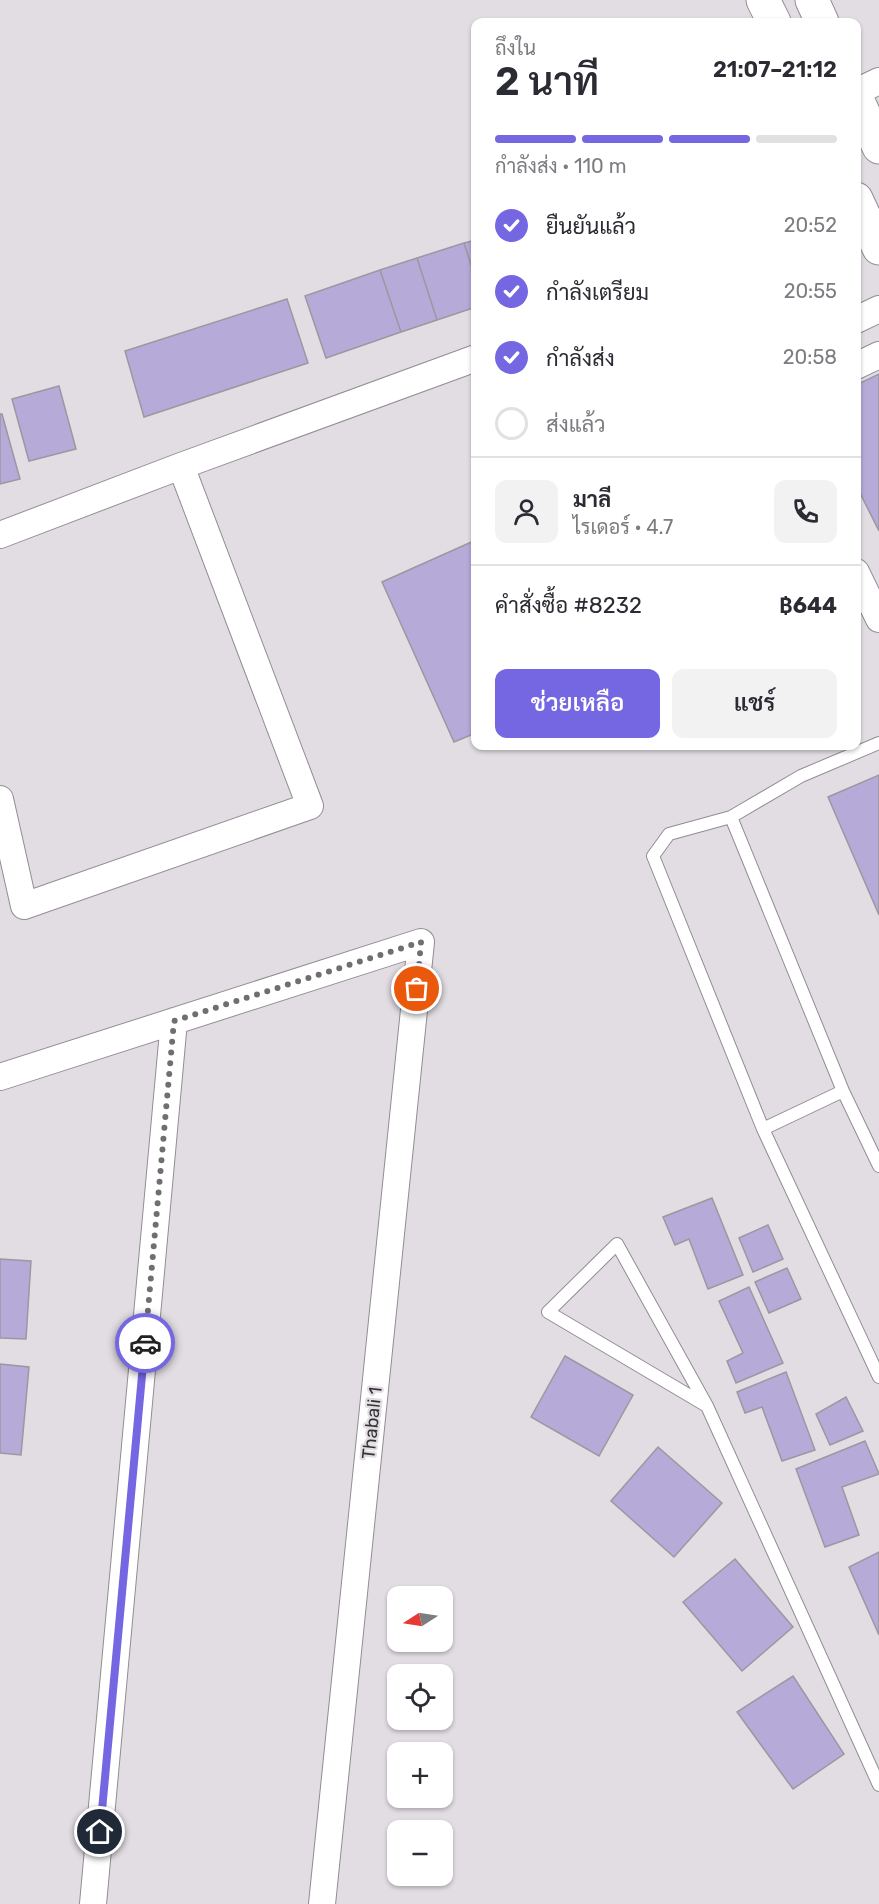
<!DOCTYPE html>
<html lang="th">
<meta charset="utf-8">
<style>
:root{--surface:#fff;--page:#f2f2f3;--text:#2b2b33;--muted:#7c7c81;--line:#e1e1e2;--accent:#7567e2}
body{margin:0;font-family:Rubik,Sarabun,sans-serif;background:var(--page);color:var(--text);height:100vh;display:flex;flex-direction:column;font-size:22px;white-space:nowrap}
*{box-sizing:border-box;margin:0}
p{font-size:20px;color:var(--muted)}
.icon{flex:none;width:33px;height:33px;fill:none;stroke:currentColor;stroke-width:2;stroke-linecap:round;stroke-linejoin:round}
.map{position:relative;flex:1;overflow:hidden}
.sheet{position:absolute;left:471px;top:18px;width:390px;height:732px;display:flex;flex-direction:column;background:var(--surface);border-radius:12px;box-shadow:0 2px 4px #0004}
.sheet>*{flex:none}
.needle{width:39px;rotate:258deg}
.controls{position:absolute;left:387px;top:1586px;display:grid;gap:12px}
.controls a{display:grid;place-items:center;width:66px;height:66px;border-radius:12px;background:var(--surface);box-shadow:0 2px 4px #0004;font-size:30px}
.pin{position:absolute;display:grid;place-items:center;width:51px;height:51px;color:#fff;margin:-26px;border:3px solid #fff;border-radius:50%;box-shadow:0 2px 6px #0007}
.courier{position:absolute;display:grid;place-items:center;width:60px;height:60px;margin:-30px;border:4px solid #7567e2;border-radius:50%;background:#fff;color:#222;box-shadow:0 2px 8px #0007}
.headline em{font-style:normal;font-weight:600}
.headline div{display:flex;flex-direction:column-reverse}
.headline{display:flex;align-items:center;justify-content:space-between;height:102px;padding:0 24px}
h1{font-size:39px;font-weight:600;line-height:45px}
.bar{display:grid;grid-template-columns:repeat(4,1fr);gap:9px 6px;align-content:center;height:72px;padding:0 24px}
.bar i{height:8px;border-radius:4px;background:var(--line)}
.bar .selected{background:var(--accent)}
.bar p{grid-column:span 4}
.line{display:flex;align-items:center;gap:15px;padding:0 24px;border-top:2px solid var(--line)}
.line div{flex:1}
.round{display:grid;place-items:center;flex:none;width:63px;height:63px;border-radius:12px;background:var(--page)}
ol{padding:0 24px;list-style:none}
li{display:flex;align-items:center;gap:18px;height:66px}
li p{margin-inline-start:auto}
li .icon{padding:6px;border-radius:50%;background:var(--accent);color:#fff;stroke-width:4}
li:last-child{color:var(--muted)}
li i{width:33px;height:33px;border:3px solid var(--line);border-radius:50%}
.cta{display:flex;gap:12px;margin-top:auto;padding:12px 24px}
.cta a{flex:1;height:69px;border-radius:12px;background:var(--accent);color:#fff;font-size:24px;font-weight:600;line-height:69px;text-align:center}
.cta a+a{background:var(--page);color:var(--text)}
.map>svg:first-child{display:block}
.building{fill:#b6aad8;stroke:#9a98a0;stroke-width:1.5}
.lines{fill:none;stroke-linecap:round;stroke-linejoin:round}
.service-casing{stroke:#928d93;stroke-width:14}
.minor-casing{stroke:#928d93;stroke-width:28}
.secondary-casing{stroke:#928d93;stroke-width:35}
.service{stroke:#fff;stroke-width:12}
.minor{stroke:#fff;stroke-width:26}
.secondary{stroke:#fff;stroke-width:33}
.done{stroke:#716e72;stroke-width:6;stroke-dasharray:0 10.8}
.route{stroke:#7567e2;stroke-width:8}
.labels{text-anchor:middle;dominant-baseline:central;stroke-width:4.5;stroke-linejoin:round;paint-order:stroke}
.street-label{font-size:18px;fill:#343235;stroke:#e2dde3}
</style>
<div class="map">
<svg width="879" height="1904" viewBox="0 0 879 1904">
<rect width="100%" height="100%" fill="#e2dde3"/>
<path class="building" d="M476,240V280L464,243Z
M464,243L476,280V307L437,320L417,258Z
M417,258L437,320L401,332L380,270Z
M380,270L401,332L326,358L305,296Z
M287,299L308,363L144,417L125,351Z
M879,374V531L856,485V385Z
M59,386L76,449L29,461L12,399Z
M0,414H2L20,479L0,484Z
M476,540V733L454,742L382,582Z
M879,775V915L828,797Z
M712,1198L743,1275L708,1289L689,1239L675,1245L663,1217Z
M768,1225L783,1259L753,1272L739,1238Z
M0,1259L31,1261L26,1339L0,1338Z
M787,1268L801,1299L769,1313L755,1282Z
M749,1287L783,1363L736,1383L727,1361L743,1353L719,1301Z
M565,1356L633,1395L599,1456L531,1417Z
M0,1364L29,1367L21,1455L0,1453Z
M786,1372L815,1450L782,1461L762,1407L745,1413L737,1392Z
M846,1397L863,1431L830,1445L816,1414Z
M865,1441L879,1474L842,1487L859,1535L825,1547L796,1469Z
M658,1447L722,1503L674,1557L611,1501Z
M879,1552V1635L849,1567Z
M735,1559L793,1627L742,1671L683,1602Z
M793,1676L844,1754L793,1789L737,1712Z"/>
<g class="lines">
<g class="service-casing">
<path id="service" d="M879,743L801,776L731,817L669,834L653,856L763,1129L879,1377
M731,817L843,1091L879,1166
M763,1129L843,1091
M707,1406L548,1312L617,1244L707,1406L879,1785"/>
</g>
<g class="minor-casing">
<path id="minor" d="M856,92L879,81
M856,320L879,309
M856,366L879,355
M0,535L181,466L476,358
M856,572L879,619
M0,799L24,906L310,806L181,466
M0,1077L421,942L322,1904
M93,1904L174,1021"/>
</g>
<g class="secondary-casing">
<path id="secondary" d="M763,0L774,22
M812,0L822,22
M856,97L879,147
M856,199L879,248"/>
</g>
<use href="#service" class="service"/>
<use href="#minor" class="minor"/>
<use href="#secondary" class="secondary"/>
</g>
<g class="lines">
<path class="done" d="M145,1343L174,1021L421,942L417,989"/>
<path class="route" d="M100,1832L145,1343"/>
</g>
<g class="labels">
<g class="street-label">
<text transform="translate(372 1423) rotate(-84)">Thabali 1</text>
</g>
</g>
</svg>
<div class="controls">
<a><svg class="needle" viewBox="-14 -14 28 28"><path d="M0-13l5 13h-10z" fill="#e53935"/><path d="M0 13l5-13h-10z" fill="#7c7c81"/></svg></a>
<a><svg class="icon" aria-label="locate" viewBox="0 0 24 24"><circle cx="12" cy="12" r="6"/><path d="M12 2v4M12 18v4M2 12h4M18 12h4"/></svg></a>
<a>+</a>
<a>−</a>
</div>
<div class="pin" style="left:417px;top:989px;background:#ea580c"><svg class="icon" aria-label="bag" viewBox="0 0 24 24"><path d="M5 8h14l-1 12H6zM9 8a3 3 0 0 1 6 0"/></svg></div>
<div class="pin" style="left:100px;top:1832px;background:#1f2937"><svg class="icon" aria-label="home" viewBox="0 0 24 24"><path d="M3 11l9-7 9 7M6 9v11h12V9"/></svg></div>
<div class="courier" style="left:145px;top:1343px"><svg class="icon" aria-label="car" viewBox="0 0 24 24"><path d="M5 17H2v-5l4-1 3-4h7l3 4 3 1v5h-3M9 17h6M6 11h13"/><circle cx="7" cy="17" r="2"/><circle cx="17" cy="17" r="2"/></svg></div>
<section class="sheet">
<div class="headline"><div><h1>2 นาที</h1><p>ถึงใน</p></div><em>21:07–21:12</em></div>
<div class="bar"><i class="selected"></i><i class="selected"></i><i class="selected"></i><i></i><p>กำลังส่ง · 110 m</p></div>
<ol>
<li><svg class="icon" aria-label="check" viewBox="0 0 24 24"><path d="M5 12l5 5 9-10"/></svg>ยืนยันแล้ว<p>20:52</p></li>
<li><svg class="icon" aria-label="check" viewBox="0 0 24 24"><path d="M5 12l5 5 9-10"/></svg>กำลังเตรียม<p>20:55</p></li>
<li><svg class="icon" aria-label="check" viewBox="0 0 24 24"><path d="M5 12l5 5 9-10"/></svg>กำลังส่ง<p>20:58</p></li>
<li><i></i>ส่งแล้ว</li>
</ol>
<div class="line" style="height:108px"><a class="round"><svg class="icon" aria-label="person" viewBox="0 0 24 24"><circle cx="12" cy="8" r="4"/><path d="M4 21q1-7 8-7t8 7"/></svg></a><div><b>มาลี</b><p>ไรเดอร์ · 4.7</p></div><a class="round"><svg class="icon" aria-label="phone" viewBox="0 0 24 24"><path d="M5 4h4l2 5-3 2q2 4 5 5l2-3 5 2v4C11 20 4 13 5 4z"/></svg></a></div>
<div class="line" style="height:78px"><div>คำสั่งซื้อ #8232</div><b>฿644</b></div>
<div class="cta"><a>ช่วยเหลือ</a><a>แชร์</a></div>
</section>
</div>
